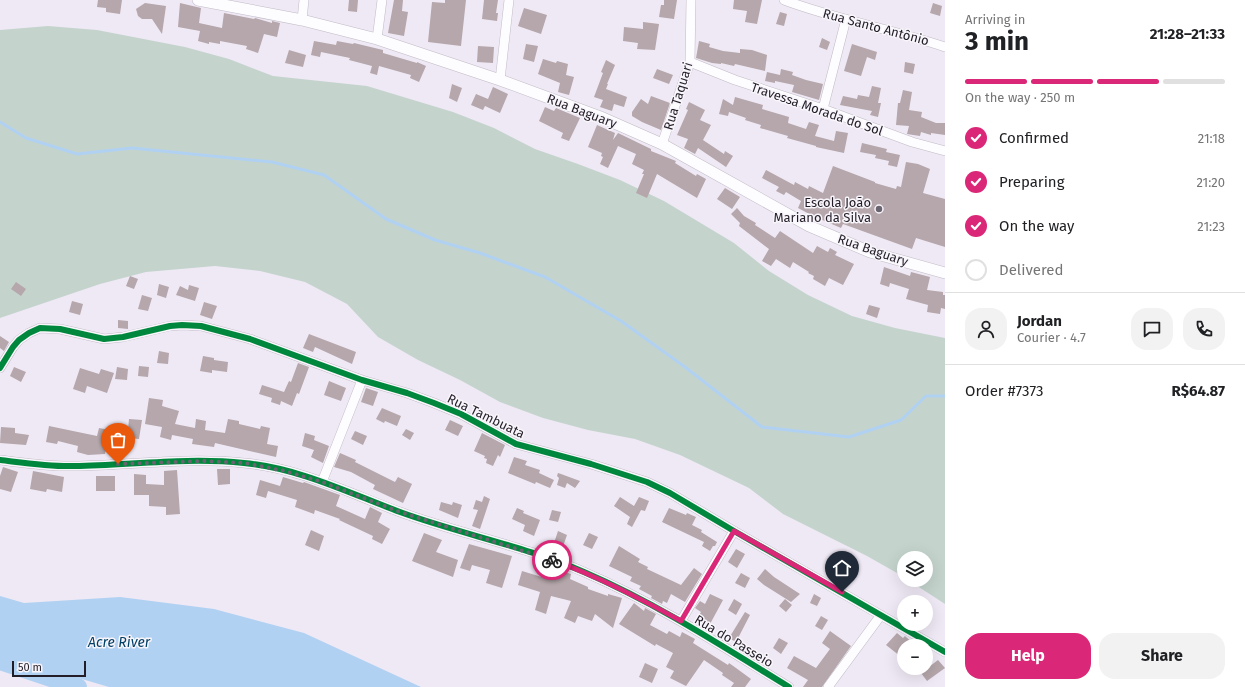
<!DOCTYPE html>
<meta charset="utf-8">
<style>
:root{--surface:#fff;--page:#f2f2f2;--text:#202124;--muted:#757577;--line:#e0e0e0;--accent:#db2777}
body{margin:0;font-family:"Fira Sans",sans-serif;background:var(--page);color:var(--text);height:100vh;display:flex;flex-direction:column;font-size:15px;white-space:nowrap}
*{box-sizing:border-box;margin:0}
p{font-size:13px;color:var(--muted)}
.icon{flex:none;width:22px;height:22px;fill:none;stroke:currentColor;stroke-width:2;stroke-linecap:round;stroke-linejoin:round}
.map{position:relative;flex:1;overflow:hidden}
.drawer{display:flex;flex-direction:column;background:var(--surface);width:300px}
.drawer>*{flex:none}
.controls{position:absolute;left:897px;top:551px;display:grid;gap:8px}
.controls a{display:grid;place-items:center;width:36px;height:36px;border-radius:50%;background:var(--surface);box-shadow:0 4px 16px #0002;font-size:20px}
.scale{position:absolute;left:12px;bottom:10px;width:74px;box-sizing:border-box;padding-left:4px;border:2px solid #231d28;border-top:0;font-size:11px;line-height:14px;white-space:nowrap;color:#231d28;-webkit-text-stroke:3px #f8f5fb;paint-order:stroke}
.pin{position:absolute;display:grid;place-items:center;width:34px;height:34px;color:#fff;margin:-41px -17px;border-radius:50% 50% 50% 0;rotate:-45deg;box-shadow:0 0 4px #0007}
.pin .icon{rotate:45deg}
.courier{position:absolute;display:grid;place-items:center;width:40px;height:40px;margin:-20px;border:3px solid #db2777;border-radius:50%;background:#fff;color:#222;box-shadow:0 1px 5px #0007}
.summary em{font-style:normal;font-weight:700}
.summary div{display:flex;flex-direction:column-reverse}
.summary{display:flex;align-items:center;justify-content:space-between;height:68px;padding:0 20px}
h1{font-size:26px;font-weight:700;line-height:30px}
.bar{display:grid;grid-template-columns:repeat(4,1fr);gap:6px 4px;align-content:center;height:48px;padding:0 20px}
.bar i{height:5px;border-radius:3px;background:var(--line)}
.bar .on{background:var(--accent)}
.bar p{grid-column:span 4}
.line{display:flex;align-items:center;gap:10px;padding:0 20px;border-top:1px solid var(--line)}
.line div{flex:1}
.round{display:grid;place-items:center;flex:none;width:42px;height:42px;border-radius:16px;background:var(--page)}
ol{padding:0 20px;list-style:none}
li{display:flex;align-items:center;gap:12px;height:44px}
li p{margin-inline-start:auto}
li .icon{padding:4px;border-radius:50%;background:var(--accent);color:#fff;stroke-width:4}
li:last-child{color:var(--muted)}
li i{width:22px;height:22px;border:2px solid var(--line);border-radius:50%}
.cta{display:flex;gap:8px;margin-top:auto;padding:8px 20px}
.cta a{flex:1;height:46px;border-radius:16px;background:var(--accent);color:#fff;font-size:16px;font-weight:700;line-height:46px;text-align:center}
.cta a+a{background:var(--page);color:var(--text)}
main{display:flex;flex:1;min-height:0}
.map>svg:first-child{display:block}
.green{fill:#c4d4cd}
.water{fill:#b1d1f2}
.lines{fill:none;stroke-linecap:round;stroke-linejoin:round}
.stream{stroke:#b1d1f2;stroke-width:3}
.river{stroke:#b1d1f2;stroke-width:18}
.building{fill:#b5a7ab}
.minor-casing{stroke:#c1bbc6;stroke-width:10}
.tertiary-casing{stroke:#c1bbc6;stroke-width:12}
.minor{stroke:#fdfcfe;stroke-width:9}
.tertiary{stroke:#fdfcfe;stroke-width:11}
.cycleway-casing{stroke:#f8f5fb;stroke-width:8}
.cycleway{stroke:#00873e;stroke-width:6}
.done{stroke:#6a6470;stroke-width:4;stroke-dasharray:0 7.2}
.route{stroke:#db2777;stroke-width:5}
.poi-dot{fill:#6a6470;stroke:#f8f5fb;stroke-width:1.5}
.labels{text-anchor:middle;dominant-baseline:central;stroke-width:3;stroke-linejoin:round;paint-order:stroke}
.street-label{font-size:13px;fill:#231d28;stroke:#f8f5fb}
.poi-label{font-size:13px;fill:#231d28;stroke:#f8f5fb;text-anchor:end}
.water-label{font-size:14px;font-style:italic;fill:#023f65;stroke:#f8f5fb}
</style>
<main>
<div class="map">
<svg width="945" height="687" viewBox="0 0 945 687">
<rect width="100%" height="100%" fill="#efe9f5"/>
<path class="green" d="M48,26L97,30L185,47L229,59L273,76L367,86L453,112L494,128L535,149L578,164L620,180L664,201L734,243L769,271L808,295L852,316L895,328L945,338V604L908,580H926V558H904V577L867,556L783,514L749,488L680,455L635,439L588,430L543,418L500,402L460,380L418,360L378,337L347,304L305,282L260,271L215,266L146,272L100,284L0,318V30Z"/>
<path class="water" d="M0,596L24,603L120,597L214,609L304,633L421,687H109L0,655Z"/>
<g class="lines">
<path class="stream" d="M0,122L26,138L77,154L132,148L272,162L324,175L386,219L435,240L480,253L545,277L621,321L685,367L762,427L849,437L901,420L926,396H945"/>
<path class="river" d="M0,661L78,687"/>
</g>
<path class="building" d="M98,0H122L120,14L106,12V8L97,7Z
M349,0H358L357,12L348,11Z
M394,0H403L402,11L408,12L404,36L388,33Z
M445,0H466L461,46L428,42L432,2L445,3Z
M484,0H498L496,13H498L497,21L482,19Z
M664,0H677L674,19L659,17L661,5H664Z
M734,0H762L757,24L745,22L747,11L733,9Z
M145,3L166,6L162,34L152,19H142L138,16L136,9Z
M180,3L201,8L199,23L222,28L224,13L254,19L255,18L272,23V21L280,23L277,37L264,34L258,53L246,49L247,46L220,41V44L209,42V44L198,41L200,31L178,27Z
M933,3L942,6L940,16L930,13Z
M524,8L547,15L541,34L518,26Z
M780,12L787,14L784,26L776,24Z
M643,22L659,24L655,50L637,49L638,43L623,41L624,27L643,29Z
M822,38L830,42L827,50L819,47Z
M314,41L336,45L337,41L353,44L354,43L383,50V53L417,63V62L426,66L419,82L410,78L411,75L379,66L377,75L370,73L372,66L349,60L350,58L321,52L320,57L311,55Z
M699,41L710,44L709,47L723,51L740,53V49L752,50L767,55L765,71L735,64L734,66L721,63V64L712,63L696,58Z
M526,44L538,46L534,62L523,59Z
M852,44L877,52L875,60L867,57L861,76L844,71Z
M478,46L494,47L493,63L477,62Z
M289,50L306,55L303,67L285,63Z
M543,59L556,63L557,61L568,64L566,75L574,77L569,95L558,92L560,83L538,74Z
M606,60L615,65L607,84H608L606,89L627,97L624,107L614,104L612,111L600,107L603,100L594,97L603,73L601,72Z
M905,62L915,64L913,74L904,72Z
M657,69L673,75L669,84L653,78Z
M781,69L793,72L792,75L806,80L823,84L819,100L792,92L794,85L775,81V83L765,81L767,72L780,75Z
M452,84L462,88L457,102L449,98Z
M872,86L881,88L878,103H881L878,117L870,115L872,111L840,105L843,96L857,99L858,95L869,97Z
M493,87L508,94L500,113L485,106L483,110L471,105L476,94L488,99Z
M903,90L912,92L909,110L922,112L921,117L936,123H945V135L931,133V135L921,132L920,136L907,134L909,126L896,125L898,103H900Z
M651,96L670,103L661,130L642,122L632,116V112L641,99L648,104Z
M735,97L763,105L762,109L789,117L788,123L806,129L809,122L819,125L815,136L834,141L836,131L848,133L844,153L816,147V146L787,138L788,136L760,128L761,125L745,120L746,118L729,112L728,116L719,114L723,99L733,105Z
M689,102L705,110L700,120L711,125L703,140L724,154L725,151L733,156L726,167L698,148L695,154L684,148L688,139L677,135L688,110L686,109Z
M545,107L554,111L556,108L580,118L569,141L561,138L563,133L539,121Z
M597,125L615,133L613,140L618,133L651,149V151L676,161L675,163L696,176L697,174L706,179L697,198L657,174L647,198L636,193L644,174H642L644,170L632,164L636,154L618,146L608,168L600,164L603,157L601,156L602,153L588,147Z
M862,143L887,149L886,152L900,155L897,167L888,165L889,161L875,158L876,155L860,152Z
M906,162L918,164L930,169L923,193L945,199V247L916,238L912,249L843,224L841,228L813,216L798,208L801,201L786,192L784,195L776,191L779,187L762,178L766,170L794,185L795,182L808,189L809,186L823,193L833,166L875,182V183L896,189L897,186L901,187Z
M725,188L740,197L732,209L717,199Z
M737,208L744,216L756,223L755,225L775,238L780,231L813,253L817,246L828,252L830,248L837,252L835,255L854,264L843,285L829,278L825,286L813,279L814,276L808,273L809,272L793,262L790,268L776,259L771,266L762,261L769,249L739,226L740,223L731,214Z
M884,267L910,276L911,272L930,277L927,290L943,292V295H945V309L941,308L940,314L927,312L928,305L906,299L909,289L890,283L889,287L880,284Z
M130,276L138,279L134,289L126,286Z
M16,282L26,289L21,296L11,289Z
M159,284L169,287L166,298L157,295Z
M189,285L199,288L195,301L176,295L180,286L188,290Z
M142,295L152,298L148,311L138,309Z
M72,301L83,304L80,315L69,312Z
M204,302L217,306L212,319L200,315Z
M869,305L880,308L877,318L866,314Z
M118,320L128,321V329L118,328Z
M309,334L356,352L352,364L315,347L313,352L303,348Z
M0,336L9,342L4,351L0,348Z
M159,351L169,353L168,364L157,363Z
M203,356L214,358V360L228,362L227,372L212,370V373L200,371Z
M298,363L309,367L299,394L297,393L292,406L281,401L280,405L271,402L272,398L259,394L262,385L284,392L289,381L291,382Z
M139,366L149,367L148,377L138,376Z
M14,367L26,372L21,382L10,376Z
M117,367L128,369L127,380L115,379Z
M80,368L99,374L101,369L114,373L107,393L87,386L85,393L73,389Z
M329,381L346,388L341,401L324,395Z
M366,388L378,392L373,406L361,402Z
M149,398L163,400L162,406L179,411L175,424L195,428L196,419L206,421L205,430L225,433L228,419L239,421V424L260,429L261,426L270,428L267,444L278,446L276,457L215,443L214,447L192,444L193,439L172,435L171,440L160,437L162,427L145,424Z
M382,408L401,416L397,426L385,421L384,423L376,419Z
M129,419L142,420L139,439L128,438L127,451L106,448L105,454L88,455L77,452L78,446L58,441L57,444L46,442L49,426L97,436L99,428L115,431L116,428L128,430Z
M450,420L463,426L458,436L445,430Z
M1,427L15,428V433L29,435L26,445L0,443Z
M406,429L414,433L410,440L402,435Z
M355,431L367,436L363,445L351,439Z
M305,433L315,436L314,440L329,446L323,463L311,457L314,450L302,446Z
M482,433L505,445L500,457L498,455L493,466L486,463L487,459L484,458L485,456L474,451Z
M340,453L356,460L355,462L395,482L398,477L412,484L403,503L373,489L375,485L351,472L334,467Z
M514,457L527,461L525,465L540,470L539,473L554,480L550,488L536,482L535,484L508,473Z
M3,467L18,472L11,492L0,489V476Z
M217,469H230V484L218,485Z
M177,470L180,514L166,515V507L149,506V495H134V474L146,475V484L164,485V471Z
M33,471L64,477L62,492L47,489L46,492L30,489Z
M558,473L561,474L580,481L575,488L567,483L565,488L557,485L559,478L557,476Z
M96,476H115V491H96Z
M283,477L303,483L304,482L340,495L336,506L365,519L370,507L382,513L378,522L390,529L382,544L372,539L373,536L339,520L340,519L315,510L314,514L295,507L297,500L268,491L266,498L256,495L260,480L280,486Z
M484,496L490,499L480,529L472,526L478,510L473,509L476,500L482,502Z
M620,497L634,506L639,497L649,501L645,511L641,510L632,527L627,524L630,517L614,506Z
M441,502L452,505L453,502L462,505L458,518L439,510Z
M517,508L524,511L523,513L540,520L534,536L523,531L525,525L512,519Z
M669,508L686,515L687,513L696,517L692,525L702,530L701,532L717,542L715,546H713L710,551L702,546L704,542L662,522Z
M552,510L561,512L558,522L549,520Z
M311,530L324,536L319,551L305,545Z
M558,531L567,535L561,552L552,549Z
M424,533L442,540L436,552L458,560L453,577L412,561Z
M589,533L598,537L592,549L583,545Z
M469,544L512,556L502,588L486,583L490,570L472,565L470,571L460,568Z
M619,546L640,559L638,562L648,567L647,569L681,585L694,568L702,574L685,602L671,594L667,603L663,601L662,604L651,598L652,596L639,589L641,586L630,581L632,577L609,566Z
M736,549L745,554L737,568L728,562Z
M552,568L571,574L570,579L588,587V589L608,596V594L622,598L613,628L595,614L592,621L578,616L575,623L564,618L571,601L551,596L546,614L535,610L540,592L518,585L522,571L545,578L546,574L550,575Z
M765,569L774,577L800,594L791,602L764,585L757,579Z
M741,573L750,578L745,588L735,583Z
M710,594L723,600L710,624L698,617L701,612L695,608L700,601L705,604Z
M814,594L821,598L817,606L810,603Z
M734,599L742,604L736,615L728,610Z
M785,599L792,605L786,612L779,606Z
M634,603L644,611L645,608L656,614L650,625L667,634L669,631L680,637L682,632L695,639L693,643L728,665L729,663L736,668L751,679L745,687H731L734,683L722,675L723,673L704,660L686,686L670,678L674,671L666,667L673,653L656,644L655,646L619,624Z
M745,612L750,615L736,642L729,638Z
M821,616L828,620L822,630L815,626Z
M830,631L851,646L822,687H803L808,680L787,668L794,656L816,668L830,649L822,643Z
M897,633L903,638L905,636L916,646H904V651L900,656L886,645Z
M779,638L788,643L781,654L773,648Z
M938,660L945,668L927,681L921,673Z
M645,663L658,669L652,683L639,677Z"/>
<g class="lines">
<g class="minor-casing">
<path id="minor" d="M784,0C837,20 892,29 945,47
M302,20L304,0
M377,39L382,0
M690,62L735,80L823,109L912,142L945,151
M500,80L509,0
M823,109L846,19
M662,144L690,62L691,0
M0,368L13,347L19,340L29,333L40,328L60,329L104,339L123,337L170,326L182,325L201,326L250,339L362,380L407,393L434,403L461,414L516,444L591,464L647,482L670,493L734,531L945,652
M0,460C25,463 51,467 75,466C131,465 188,457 244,463C299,468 349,493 400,512C460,534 525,546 584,572C656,603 722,646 789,687
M322,482L362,380
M681,621L734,531
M828,687L881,615"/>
</g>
<g class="tertiary-casing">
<path id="tertiary" d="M198,0L302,20L377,39L500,80L603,118L662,144L809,226L870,252L945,273"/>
</g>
<use href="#minor" class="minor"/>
<use href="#tertiary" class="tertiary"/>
<g class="cycleway-casing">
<path id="cycleway" d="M0,368L13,347L19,340L29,333L40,328L60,329L104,339L123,337L170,326L182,325L201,326L250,339L362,380L407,393L434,403L461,414L516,444L591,464L647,482L670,493L734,531L945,652
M0,460C25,463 51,467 75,466C131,465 188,457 244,463C299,468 349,493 400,512C460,534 525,546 584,572C656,603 722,646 789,687"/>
</g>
<use href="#cycleway" class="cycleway"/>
</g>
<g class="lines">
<path class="done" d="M118,464L202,461L245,463L285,471L322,482L400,512L552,560"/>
<path class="route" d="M552,560C597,576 639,598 681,621L734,531L842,592"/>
</g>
<circle class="poi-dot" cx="879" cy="209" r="4"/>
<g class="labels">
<g class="street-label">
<text transform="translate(876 27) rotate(15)">Rua Santo Antônio</text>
<text transform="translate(678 96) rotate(-73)">Rua Taquari</text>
<text transform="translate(817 109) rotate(19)">Travessa Morada do Sol</text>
<text transform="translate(582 111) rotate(21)">Rua Baguary</text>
<text transform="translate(873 250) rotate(19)">Rua Baguary</text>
<text transform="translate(486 416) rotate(26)">Rua Tambuata</text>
<text transform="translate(734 641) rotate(31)">Rua do Passeio</text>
</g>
<g class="poi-label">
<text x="871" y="202">Escola João<tspan x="871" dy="15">Mariano da Silva</tspan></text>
</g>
<g class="water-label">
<text x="119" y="642">Acre River</text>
</g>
</g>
</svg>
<div class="controls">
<a><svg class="icon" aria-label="layers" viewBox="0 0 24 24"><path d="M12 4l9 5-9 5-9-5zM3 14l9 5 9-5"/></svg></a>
<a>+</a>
<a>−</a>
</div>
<div class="scale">50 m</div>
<div class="pin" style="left:118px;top:464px;background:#ea580c"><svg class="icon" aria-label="bag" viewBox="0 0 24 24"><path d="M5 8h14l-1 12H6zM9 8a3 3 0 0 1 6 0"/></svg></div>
<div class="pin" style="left:842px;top:592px;background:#1f2937"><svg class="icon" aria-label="home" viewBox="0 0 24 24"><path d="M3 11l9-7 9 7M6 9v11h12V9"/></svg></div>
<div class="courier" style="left:552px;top:560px"><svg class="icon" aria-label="bike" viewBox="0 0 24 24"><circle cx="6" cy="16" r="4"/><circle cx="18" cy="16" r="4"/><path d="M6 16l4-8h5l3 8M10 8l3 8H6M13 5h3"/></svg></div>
</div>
<section class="drawer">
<div class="summary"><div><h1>3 min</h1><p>Arriving in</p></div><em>21:28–21:33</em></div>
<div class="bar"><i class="on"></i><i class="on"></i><i class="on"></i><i></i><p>On the way · 250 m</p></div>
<ol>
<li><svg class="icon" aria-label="check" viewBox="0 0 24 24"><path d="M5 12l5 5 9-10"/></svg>Confirmed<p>21:18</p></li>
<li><svg class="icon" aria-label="check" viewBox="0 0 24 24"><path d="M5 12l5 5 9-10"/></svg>Preparing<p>21:20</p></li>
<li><svg class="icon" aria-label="check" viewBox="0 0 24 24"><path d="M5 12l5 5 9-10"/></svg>On the way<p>21:23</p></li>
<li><i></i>Delivered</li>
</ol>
<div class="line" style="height:72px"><a class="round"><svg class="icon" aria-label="person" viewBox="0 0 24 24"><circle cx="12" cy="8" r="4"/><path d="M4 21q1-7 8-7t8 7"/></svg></a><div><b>Jordan</b><p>Courier · 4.7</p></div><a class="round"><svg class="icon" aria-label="chat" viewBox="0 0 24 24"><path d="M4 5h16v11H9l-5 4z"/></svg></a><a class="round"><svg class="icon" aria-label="phone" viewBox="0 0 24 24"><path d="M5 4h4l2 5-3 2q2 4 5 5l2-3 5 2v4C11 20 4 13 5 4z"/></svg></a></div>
<div class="line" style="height:52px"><div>Order #7373</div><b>R$64.87</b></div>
<div class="cta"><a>Help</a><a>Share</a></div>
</section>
</main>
